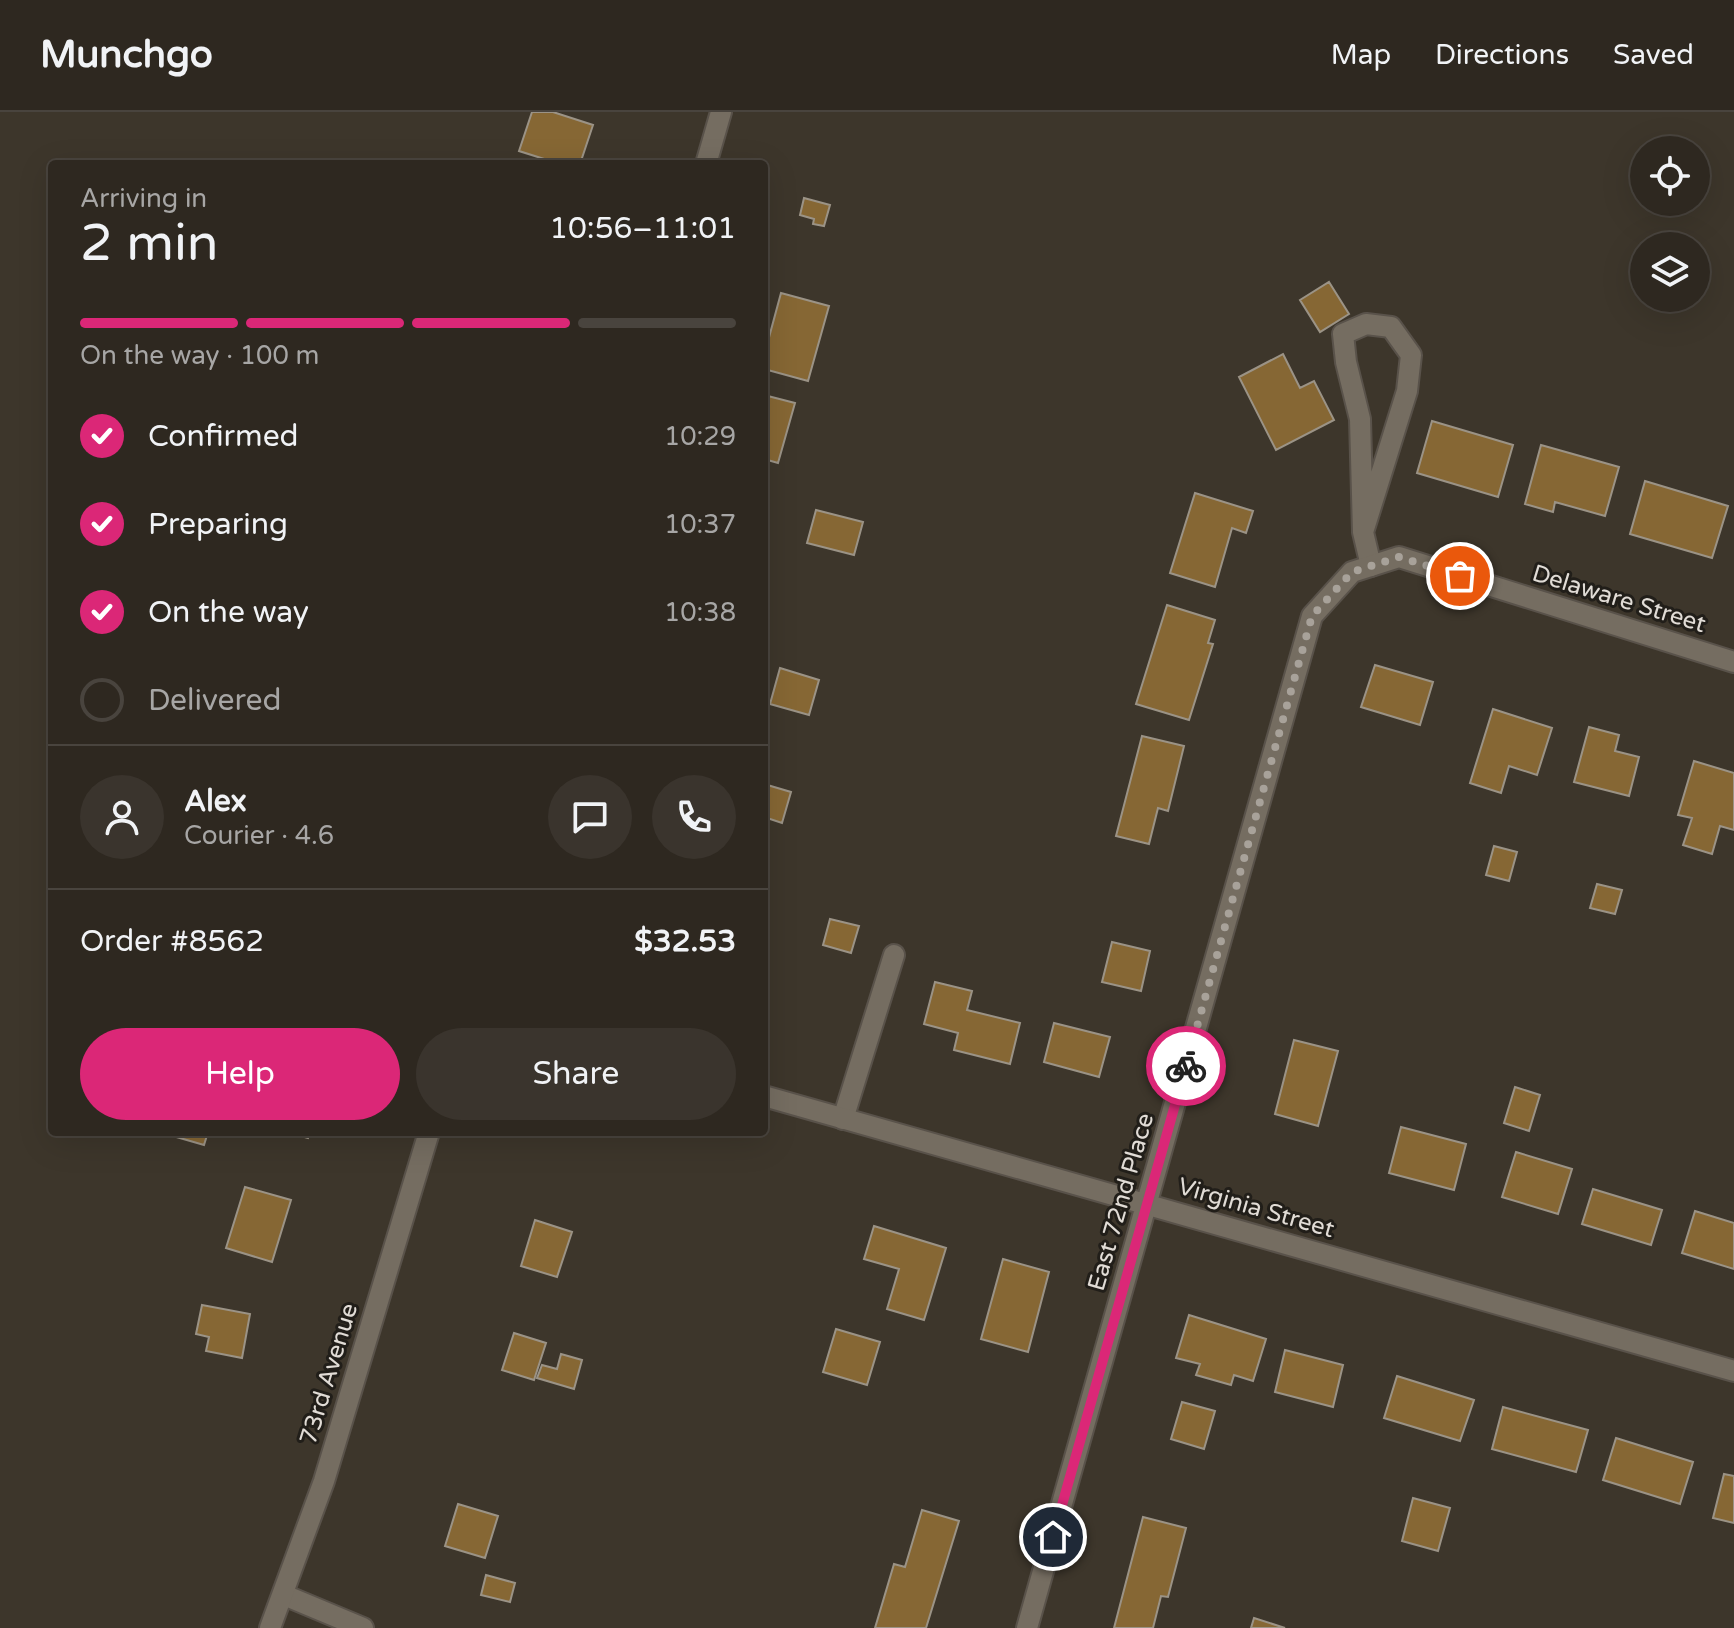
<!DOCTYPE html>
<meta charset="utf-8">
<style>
:root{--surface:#2e2820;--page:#3a342d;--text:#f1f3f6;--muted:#a7a6a5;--line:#49443e;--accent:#db2777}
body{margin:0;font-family:"Varela Round",sans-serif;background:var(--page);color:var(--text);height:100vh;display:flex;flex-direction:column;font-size:30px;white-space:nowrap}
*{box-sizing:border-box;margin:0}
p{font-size:26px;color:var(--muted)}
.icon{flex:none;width:44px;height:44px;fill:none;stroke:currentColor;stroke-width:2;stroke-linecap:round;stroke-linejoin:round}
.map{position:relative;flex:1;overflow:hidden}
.panel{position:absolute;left:48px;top:48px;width:720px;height:976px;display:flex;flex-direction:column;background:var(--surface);border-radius:8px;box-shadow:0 8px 32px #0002,0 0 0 2px var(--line)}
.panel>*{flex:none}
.fabs{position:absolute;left:1630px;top:24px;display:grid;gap:16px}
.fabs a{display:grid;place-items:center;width:80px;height:80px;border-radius:50%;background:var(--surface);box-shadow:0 8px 32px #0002,0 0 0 2px var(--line);font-size:40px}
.pin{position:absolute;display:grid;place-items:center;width:68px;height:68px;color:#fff;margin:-34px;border:4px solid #fff;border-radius:50%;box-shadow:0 2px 8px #0007}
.courier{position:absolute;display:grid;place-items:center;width:80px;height:80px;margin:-40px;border:6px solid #db2777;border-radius:50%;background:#fff;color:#222;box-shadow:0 2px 10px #0007}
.summary em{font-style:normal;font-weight:600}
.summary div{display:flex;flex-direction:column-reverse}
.summary{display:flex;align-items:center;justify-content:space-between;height:136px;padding:0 32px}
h1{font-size:52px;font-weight:600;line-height:60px}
.bar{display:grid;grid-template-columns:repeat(4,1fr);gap:12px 8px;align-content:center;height:96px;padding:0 32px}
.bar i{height:10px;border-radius:6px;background:var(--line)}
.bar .selected{background:var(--accent)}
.bar p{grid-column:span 4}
.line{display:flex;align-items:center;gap:20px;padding:0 32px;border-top:2px solid var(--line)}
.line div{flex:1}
.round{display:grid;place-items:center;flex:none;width:84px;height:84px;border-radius:42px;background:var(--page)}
ol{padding:0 32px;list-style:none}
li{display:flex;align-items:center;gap:24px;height:88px}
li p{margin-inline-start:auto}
li .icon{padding:8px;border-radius:50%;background:var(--accent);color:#fff;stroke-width:4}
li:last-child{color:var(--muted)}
li i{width:44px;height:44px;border:4px solid var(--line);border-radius:50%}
.cta{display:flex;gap:16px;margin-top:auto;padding:16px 32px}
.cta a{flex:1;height:92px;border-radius:48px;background:var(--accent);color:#fff;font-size:32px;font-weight:600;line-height:92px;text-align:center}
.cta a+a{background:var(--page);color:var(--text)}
header{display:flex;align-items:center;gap:48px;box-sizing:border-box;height:112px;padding:0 40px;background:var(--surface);border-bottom:2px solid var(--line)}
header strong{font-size:38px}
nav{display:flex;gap:44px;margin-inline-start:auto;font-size:28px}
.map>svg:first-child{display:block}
.building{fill:#866734;stroke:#9b9386;stroke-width:2}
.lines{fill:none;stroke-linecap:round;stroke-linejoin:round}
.service-casing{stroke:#59524a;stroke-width:24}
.minor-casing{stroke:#59524a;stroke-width:24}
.secondary-casing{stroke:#59524a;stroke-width:24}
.service{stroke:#756d61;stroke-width:20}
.minor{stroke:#756d61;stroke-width:20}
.secondary{stroke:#756d61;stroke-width:20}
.done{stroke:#a8a29a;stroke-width:8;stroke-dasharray:0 14.4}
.route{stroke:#db2777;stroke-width:10}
.labels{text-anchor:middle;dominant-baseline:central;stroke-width:6;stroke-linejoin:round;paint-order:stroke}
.street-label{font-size:24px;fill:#e1dcd6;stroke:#211e19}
</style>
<header>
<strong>Munchgo</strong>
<nav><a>Map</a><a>Directions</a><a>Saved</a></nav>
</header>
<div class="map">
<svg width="1734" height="1516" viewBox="0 0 1734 1516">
<rect width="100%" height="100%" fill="#3d362b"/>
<path class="building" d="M532,0H553L593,13L580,52H560L519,39Z
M804,86L830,93L824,114L813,112L814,107L800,103Z
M1329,170L1349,202L1320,220L1300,188Z
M781,181L829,194L808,269L764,257V244Z
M1283,242L1300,276L1314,269L1334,308L1276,338L1239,265Z
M764,283L795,291L778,351L764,347Z
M1432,309L1513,333L1498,385L1417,361Z
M1541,333L1619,355L1605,404L1555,390L1553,400L1525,392Z
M1645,369L1728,394L1712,446L1630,422Z
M1195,381L1253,399L1246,421L1232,416L1215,475L1170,461Z
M816,398L863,410L854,443L807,431Z
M1167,493L1215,508L1208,531L1213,532L1189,608L1136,592Z
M1375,553L1433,570L1420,613L1361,595Z
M780,556L819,568L809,603L770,592Z
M1493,597L1552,616L1537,663L1509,654L1501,681L1470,671Z
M1589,615L1619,623L1615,639L1639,645L1629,684L1574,670Z
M1142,624L1184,634L1168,699L1158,696L1149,732L1116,724Z
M1694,649L1734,661V718L1720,714L1712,742L1683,733L1692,706L1678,703Z
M764,672L791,680L782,711L764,705Z
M1494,734L1517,740L1509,769L1486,763Z
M1597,772L1622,778L1615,802L1590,796Z
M830,807L859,814L851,841L823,833Z
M1112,830L1150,839L1141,879L1102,870Z
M935,870L972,879L967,898L1020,911L1010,952L954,938L958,921L924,912Z
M1054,911L1110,925L1099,965L1044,950Z
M1294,928L1338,939L1318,1014L1275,1002Z
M1515,975L1540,983L1529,1019L1504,1011Z
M1401,1015L1466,1032L1454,1078L1389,1061Z
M159,1020H208L204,1033Z
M287,1020H310L308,1026Z
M1516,1040L1572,1057L1558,1102L1502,1085Z
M245,1075L291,1088L272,1150L226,1136Z
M1593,1077L1662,1098L1651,1133L1582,1112Z
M1695,1099L1734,1111V1157L1682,1141Z
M535,1108L572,1120L557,1165L521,1154Z
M874,1114L946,1136L924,1208L887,1197L899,1157L864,1147Z
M1003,1147L1049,1160L1028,1240L981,1227Z
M202,1193L250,1202L242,1246L206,1239L209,1225L196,1222Z
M1189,1203L1266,1227L1253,1269L1234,1263L1231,1273L1196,1263L1200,1252L1176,1246Z
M836,1217L880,1230L867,1273L823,1260Z
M514,1221L546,1231L534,1268L502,1258Z
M1285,1238L1343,1253L1333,1295L1275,1280Z
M561,1242L582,1248L574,1277L537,1266L542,1253L557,1257Z
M1397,1264L1474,1288L1460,1329L1384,1306Z
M1182,1290L1215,1299L1204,1337L1171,1327Z
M1503,1295L1588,1318L1576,1360L1492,1337Z
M1616,1326L1693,1350L1680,1392L1603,1368Z
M1724,1362L1734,1364V1411L1713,1406Z
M1413,1386L1450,1396L1438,1439L1402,1429Z
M458,1392L498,1404L485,1446L445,1434Z
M922,1398L959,1409L926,1516H875L894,1452L905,1455Z
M1143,1405L1186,1416L1168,1485L1161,1484L1153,1516H1114Z
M486,1463L515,1471L510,1490L481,1483Z
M1254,1506L1285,1516H1251Z"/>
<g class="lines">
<g class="service-casing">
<path id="service" d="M1363,420L1360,307L1346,250L1343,222L1366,212L1391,215L1411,243L1407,279L1363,420L1371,454
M843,1007L894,843"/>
</g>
<g class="minor-casing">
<path id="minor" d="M764,984L1734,1259
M284,1483L363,1516
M1027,1516L1312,504L1352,460L1399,445L1734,550"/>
</g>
<g class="secondary-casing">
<path id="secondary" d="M706,52L721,0
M270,1516L324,1369L429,1020"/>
</g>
<use href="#service" class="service"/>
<use href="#minor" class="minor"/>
<use href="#secondary" class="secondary"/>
</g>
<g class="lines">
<path class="done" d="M1186,954L1312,504L1352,460L1399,445L1460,464"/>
<path class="route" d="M1053,1425L1186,954"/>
</g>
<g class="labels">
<g class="street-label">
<text transform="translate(1619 487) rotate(17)">Delaware Street</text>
<text transform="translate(1121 1090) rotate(-74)">East 72nd Place</text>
<text transform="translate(1256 1096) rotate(16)">Virginia Street</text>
<text transform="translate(329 1262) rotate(-73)">73rd Avenue</text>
</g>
</g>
</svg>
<div class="fabs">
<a><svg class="icon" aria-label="locate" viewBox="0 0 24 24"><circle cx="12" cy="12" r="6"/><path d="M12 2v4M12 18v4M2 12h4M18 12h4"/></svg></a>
<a><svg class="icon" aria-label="layers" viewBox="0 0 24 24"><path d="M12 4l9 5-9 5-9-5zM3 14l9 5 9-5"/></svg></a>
</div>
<div class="pin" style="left:1460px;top:464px;background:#ea580c"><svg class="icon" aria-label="bag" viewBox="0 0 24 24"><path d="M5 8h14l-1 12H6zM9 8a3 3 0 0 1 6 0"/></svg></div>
<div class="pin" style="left:1053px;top:1425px;background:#1f2937"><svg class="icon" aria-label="home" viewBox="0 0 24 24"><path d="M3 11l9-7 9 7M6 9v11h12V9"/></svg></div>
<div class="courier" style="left:1186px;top:954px"><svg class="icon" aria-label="bike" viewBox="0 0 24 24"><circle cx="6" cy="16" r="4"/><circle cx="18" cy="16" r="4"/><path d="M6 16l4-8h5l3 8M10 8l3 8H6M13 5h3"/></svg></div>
<section class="panel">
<div class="summary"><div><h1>2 min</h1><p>Arriving in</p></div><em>10:56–11:01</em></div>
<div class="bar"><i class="selected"></i><i class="selected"></i><i class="selected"></i><i></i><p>On the way · 100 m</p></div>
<ol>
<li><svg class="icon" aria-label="check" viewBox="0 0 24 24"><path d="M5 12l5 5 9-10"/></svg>Confirmed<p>10:29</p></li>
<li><svg class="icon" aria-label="check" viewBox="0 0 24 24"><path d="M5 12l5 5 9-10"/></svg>Preparing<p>10:37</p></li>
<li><svg class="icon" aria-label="check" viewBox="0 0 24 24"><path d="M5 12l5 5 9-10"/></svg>On the way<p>10:38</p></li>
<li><i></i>Delivered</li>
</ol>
<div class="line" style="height:144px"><a class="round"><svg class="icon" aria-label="person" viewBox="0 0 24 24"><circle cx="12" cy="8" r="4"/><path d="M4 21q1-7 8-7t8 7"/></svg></a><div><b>Alex</b><p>Courier · 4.6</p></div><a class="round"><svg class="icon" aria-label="chat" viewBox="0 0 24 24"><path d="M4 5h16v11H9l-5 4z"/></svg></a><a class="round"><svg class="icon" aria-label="phone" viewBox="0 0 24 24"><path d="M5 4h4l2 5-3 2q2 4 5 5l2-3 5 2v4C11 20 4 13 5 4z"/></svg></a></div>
<div class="line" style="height:104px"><div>Order #8562</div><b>$32.53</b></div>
<div class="cta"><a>Help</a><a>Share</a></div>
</section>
</div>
